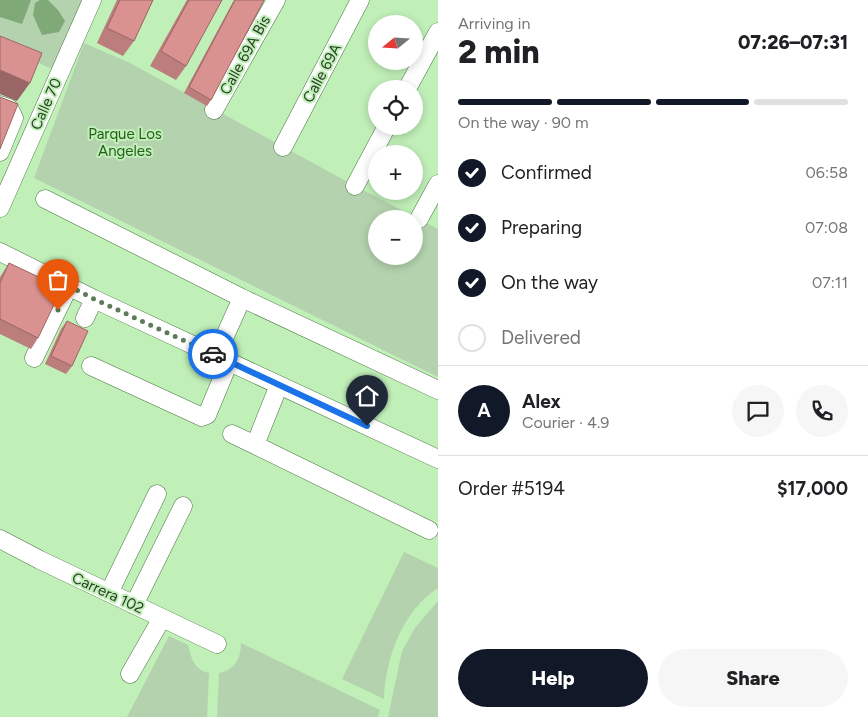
<!DOCTYPE html>
<meta charset="utf-8">
<style>
:root{--surface:#fff;--page:#f6f6f6;--text:#202124;--muted:#757577;--line:#e0e0e0;--accent:#111827}
body{margin:0;font-family:Figtree,sans-serif;background:var(--page);color:var(--text);height:100vh;display:flex;flex-direction:column;font-size:19px;white-space:nowrap}
*{box-sizing:border-box;margin:0}
p{font-size:16px;color:var(--muted)}
.icon{flex:none;width:28px;height:28px;fill:none;stroke:currentColor;stroke-width:2;stroke-linecap:round;stroke-linejoin:round}
.map{position:relative;flex:1;overflow:hidden}
.side{display:flex;flex-direction:column;background:var(--surface);width:430px}
.side>*{flex:none}
.needle{width:32px;rotate:252deg}
.tools{position:absolute;left:368px;top:15px;display:grid;gap:10px}
.tools a{display:grid;place-items:center;width:55px;height:55px;border-radius:50%;background:var(--surface);box-shadow:0 2px 8px #0003;font-size:25px}
.pin{position:absolute;display:grid;place-items:center;width:42px;height:42px;color:#fff;margin:-51px -21px;border-radius:50% 50% 50% 0;rotate:-45deg;box-shadow:0 0 5px #0007}
.pin .icon{rotate:45deg}
.courier{position:absolute;display:grid;place-items:center;width:50px;height:50px;margin:-25px;border:4px solid #1a73e8;border-radius:50%;background:#fff;color:#222;box-shadow:0 1px 6px #0007}
.overview em{font-style:normal;font-weight:800}
.overview div{display:flex;flex-direction:column-reverse}
.overview{display:flex;align-items:center;justify-content:space-between;height:85px;padding:0 20px}
h1{font-size:32px;font-weight:800;line-height:38px}
.bar{display:grid;grid-template-columns:repeat(4,1fr);gap:8px 5px;align-content:center;height:60px;padding:0 20px}
.bar i{height:6px;border-radius:4px;background:var(--line)}
.bar .on{background:var(--accent)}
.bar p{grid-column:span 4}
.line{display:flex;align-items:center;gap:12px;padding:0 20px;border-top:1px solid var(--line)}
.line div{flex:1}
.round{display:grid;place-items:center;flex:none;width:52px;height:52px;border-radius:26px;background:var(--page)}
ol{padding:0 20px;list-style:none}
li{display:flex;align-items:center;gap:15px;height:55px}
li p{margin-inline-start:auto}
li .icon{padding:5px;border-radius:50%;background:var(--accent);color:#fff;stroke-width:4}
li:last-child{color:var(--muted)}
li i{width:28px;height:28px;border:2px solid var(--line);border-radius:50%}
.button{display:flex;gap:10px;margin-top:auto;padding:10px 20px}
.button a{flex:1;height:58px;border-radius:30px;background:var(--accent);color:#fff;font-size:20px;font-weight:800;line-height:58px;text-align:center}
.button a+a{background:var(--page);color:var(--text)}
main{display:flex;flex:1;min-height:0}
.map>svg:first-child{display:block}
.green{fill:#b3d2ad;fill-rule:evenodd}
.forest{fill:#7faa78}
.lines{fill:none;stroke-linecap:round;stroke-linejoin:round}
.minor-casing{stroke:#4a7443;stroke-width:19}
.minor{stroke:#fff;stroke-width:18}
.wall{fill:#bb7e7c}
.shaded-wall{fill:#996665}
.building{fill:#da9290;stroke:#996665}
.done{stroke:#5f7c5a;stroke-width:5;stroke-dasharray:0 9}
.route{stroke:#1a73e8;stroke-width:6}
.labels{text-anchor:middle;dominant-baseline:central;stroke-width:4;stroke-linejoin:round;paint-order:stroke}
.street-label{font-size:15px;fill:#2b3e28;stroke:#c0efb8}
.park-label{font-size:15px;fill:#255e1b;stroke:#c0efb8}
</style>
<main>
<div class="map">
<svg width="438" height="717" viewBox="0 0 438 717">
<rect width="100%" height="100%" fill="#c0efb8"/>
<path class="green" d="M0,0H84L55,70L0,47Z
M84,43L130,63L355,186L438,229V377L34,178ZM376,219H414V256H376Z
M404,552L438,568V588C403,610 385,659 384,699L342,679Z
M438,601V717H388L402,651L415,628Z
M169,636L188,645C192,659 193,669 209,673L207,717H127Z
M241,643L380,710L378,717H217L219,673C235,670 241,658 241,643Z"/>
<path class="forest" d="M0,0H31L22,24L0,17Z
M40,0H48L58,10L65,21L59,32L42,35L33,15L35,3Z"/>
<g class="lines">
<g class="minor-casing">
<path id="minor" d="M407,89L438,32
M0,105L9,108L14,118L0,152
M214,110L276,0
M283,147L360,0
M355,186L387,126
M45,199L242,298L216,356
M0,208L92,0
M419,219L438,184
M0,252L94,299L438,459
M242,298L438,390
M85,318L94,299
M34,358L69,286
M91,366L202,417L207,415L229,362
M279,385L255,445L429,530
M232,434L255,445
M0,539L40,560L217,644
M109,593L157,494
M134,605L183,506
M130,674L162,618"/>
</g>
<use href="#minor" class="minor"/>
</g>
<path class="wall" d="M117,0H153L134,41L123,56L97,43Z
M187,0H222L186,66L176,80L150,66Z
M234,0H264L211,100L207,106L184,93Z
M9,263L38,338L31,349L0,334V277Z
M67,321L72,366L66,374L45,364L61,329Z"/>
<path class="shaded-wall" d="M0,70L30,83L17,101L0,94Z"/>
<path class="building" d="M120,0H153L134,41L107,28Z
M189,0H222L186,66L161,51Z
M235,0H264L211,100L189,87Z
M0,36L42,53L30,83L0,70Z
M0,97L18,104L0,149Z
M9,263L62,288L38,338L0,319V283Z
M67,321L88,331L72,366L51,356Z"/>
<g class="lines">
<path class="done" d="M58,310L69,286L94,299L213,354"/>
<path class="route" d="M213,354L367,426"/>
</g>
<g class="labels">
<g class="street-label">
<text transform="translate(245 55) rotate(-61)">Calle 69A Bis</text>
<text transform="translate(322 73) rotate(-62)">Calle 69A</text>
<text transform="translate(46 104) rotate(-66)">Calle 70</text>
<text transform="translate(108 593) rotate(25)">Carrera 102</text>
</g>
<g class="park-label">
<text x="125" y="134">Parque Los<tspan x="125" dy="17">Angeles</tspan></text>
</g>
</g>
</svg>
<div class="tools">
<a><svg class="needle" viewBox="-14 -14 28 28"><path d="M0-13l5 13h-10z" fill="#e53935"/><path d="M0 13l5-13h-10z" fill="#757577"/></svg></a>
<a><svg class="icon" aria-label="locate" viewBox="0 0 24 24"><circle cx="12" cy="12" r="6"/><path d="M12 2v4M12 18v4M2 12h4M18 12h4"/></svg></a>
<a>+</a>
<a>−</a>
</div>
<div class="pin" style="left:58px;top:310px;background:#ea580c"><svg class="icon" aria-label="bag" viewBox="0 0 24 24"><path d="M5 8h14l-1 12H6zM9 8a3 3 0 0 1 6 0"/></svg></div>
<div class="pin" style="left:367px;top:426px;background:#1f2937"><svg class="icon" aria-label="home" viewBox="0 0 24 24"><path d="M3 11l9-7 9 7M6 9v11h12V9"/></svg></div>
<div class="courier" style="left:213px;top:354px"><svg class="icon" aria-label="car" viewBox="0 0 24 24"><path d="M5 17H2v-5l4-1 3-4h7l3 4 3 1v5h-3M9 17h6M6 11h13"/><circle cx="7" cy="17" r="2"/><circle cx="17" cy="17" r="2"/></svg></div>
</div>
<section class="side">
<div class="overview"><div><h1>2 min</h1><p>Arriving in</p></div><em>07:26–07:31</em></div>
<div class="bar"><i class="on"></i><i class="on"></i><i class="on"></i><i></i><p>On the way · 90 m</p></div>
<ol>
<li><svg class="icon" aria-label="check" viewBox="0 0 24 24"><path d="M5 12l5 5 9-10"/></svg>Confirmed<p>06:58</p></li>
<li><svg class="icon" aria-label="check" viewBox="0 0 24 24"><path d="M5 12l5 5 9-10"/></svg>Preparing<p>07:08</p></li>
<li><svg class="icon" aria-label="check" viewBox="0 0 24 24"><path d="M5 12l5 5 9-10"/></svg>On the way<p>07:11</p></li>
<li><i></i>Delivered</li>
</ol>
<div class="line" style="height:90px"><b class="round" style="background:var(--accent);color:#fff">A</b><div><b>Alex</b><p>Courier · 4.9</p></div><a class="round"><svg class="icon" aria-label="chat" viewBox="0 0 24 24"><path d="M4 5h16v11H9l-5 4z"/></svg></a><a class="round"><svg class="icon" aria-label="phone" viewBox="0 0 24 24"><path d="M5 4h4l2 5-3 2q2 4 5 5l2-3 5 2v4C11 20 4 13 5 4z"/></svg></a></div>
<div class="line" style="height:65px"><div>Order #5194</div><b>$17,000</b></div>
<div class="button"><a>Help</a><a>Share</a></div>
</section>
</main>
